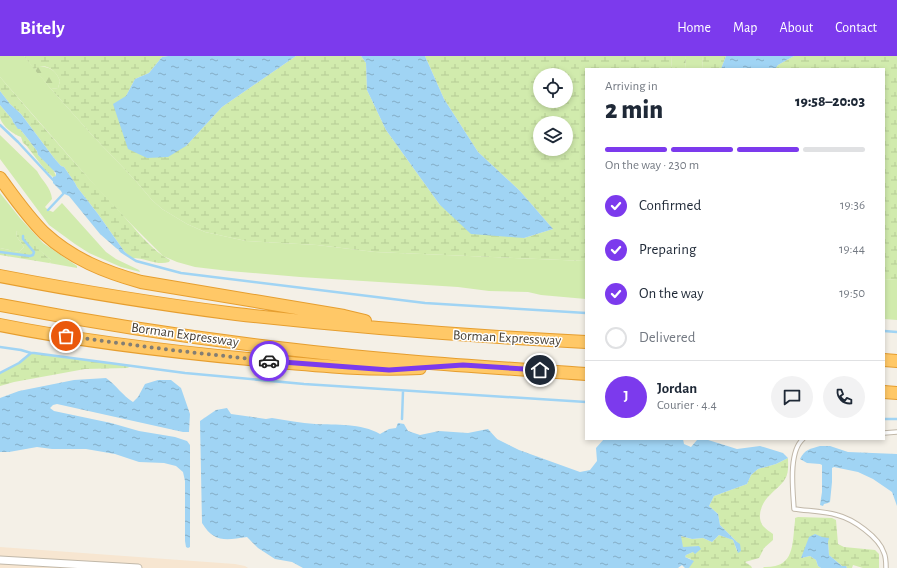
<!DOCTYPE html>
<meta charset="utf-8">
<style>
:root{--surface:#fff;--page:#f2f2f3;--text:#1f2937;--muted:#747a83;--line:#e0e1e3;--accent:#7c3aed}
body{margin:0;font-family:"Alegreya Sans",sans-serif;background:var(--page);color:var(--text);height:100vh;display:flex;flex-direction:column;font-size:15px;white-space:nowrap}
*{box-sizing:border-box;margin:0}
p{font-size:13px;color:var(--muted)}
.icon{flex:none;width:22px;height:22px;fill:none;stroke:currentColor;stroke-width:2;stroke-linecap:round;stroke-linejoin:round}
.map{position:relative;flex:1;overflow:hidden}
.details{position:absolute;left:585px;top:12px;width:300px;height:372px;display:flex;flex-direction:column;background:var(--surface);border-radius:0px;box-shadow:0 2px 6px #0003}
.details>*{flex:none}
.tools{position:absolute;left:533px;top:12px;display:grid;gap:8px}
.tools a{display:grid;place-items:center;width:40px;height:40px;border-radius:50%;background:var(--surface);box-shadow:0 2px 6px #0003;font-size:20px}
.pin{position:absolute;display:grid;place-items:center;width:34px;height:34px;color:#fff;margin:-17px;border:2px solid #fff;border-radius:50%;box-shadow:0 1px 4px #0007}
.courier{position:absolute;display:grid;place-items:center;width:40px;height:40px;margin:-20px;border:3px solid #7c3aed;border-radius:50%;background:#fff;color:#222;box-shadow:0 1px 5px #0007}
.overview em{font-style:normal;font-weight:800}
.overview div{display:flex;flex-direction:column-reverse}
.overview{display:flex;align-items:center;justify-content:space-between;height:68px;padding:0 20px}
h1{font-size:26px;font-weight:800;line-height:30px}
.bar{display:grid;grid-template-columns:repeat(4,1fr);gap:6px 4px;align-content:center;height:48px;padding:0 20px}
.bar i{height:5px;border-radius:3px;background:var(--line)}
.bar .selected{background:var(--accent)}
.bar p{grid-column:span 4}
.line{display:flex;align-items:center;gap:10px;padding:0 20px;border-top:1px solid var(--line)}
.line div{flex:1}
.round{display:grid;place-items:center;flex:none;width:42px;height:42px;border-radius:21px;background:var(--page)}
ol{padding:0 20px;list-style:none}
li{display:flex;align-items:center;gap:12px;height:44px}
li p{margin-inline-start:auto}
li .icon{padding:4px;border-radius:50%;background:var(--accent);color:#fff;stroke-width:4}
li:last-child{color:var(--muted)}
li i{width:22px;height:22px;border:2px solid var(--line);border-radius:50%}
header{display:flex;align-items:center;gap:24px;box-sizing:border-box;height:56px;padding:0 20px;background:var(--accent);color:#fff}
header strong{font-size:19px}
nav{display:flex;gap:22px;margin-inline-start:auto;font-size:14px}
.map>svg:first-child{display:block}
.commercial{fill:#f7e6d1}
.grass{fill:#d1ebad}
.forest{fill:url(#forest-firs)}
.wetland{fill:url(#wetland-marsh);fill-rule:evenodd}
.water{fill:url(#water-ripples)}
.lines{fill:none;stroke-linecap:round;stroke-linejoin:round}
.stream{stroke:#a0d4f4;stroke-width:2.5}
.lane-casing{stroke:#c1b8a9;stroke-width:5.5}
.street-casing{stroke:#c1b8a9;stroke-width:9}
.highway-casing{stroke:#e69e2f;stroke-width:14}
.lane{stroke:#fff;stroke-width:3.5}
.street{stroke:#fff;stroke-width:7}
.highway{stroke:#ffc867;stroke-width:12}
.done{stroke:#847e73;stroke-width:4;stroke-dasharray:0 7.2}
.route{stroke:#7c3aed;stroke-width:5}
.labels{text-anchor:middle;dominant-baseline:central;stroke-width:3;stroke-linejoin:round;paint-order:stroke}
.street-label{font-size:14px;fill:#484035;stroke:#fff}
</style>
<header>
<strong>Bitely</strong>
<nav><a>Home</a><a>Map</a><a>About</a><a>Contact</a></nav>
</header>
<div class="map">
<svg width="897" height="512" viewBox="0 0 897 512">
<defs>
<pattern id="forest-firs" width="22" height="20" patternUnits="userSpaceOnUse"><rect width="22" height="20" fill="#d1ebad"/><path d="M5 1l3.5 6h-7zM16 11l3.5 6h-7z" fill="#b5cb95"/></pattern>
<pattern id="wetland-marsh" width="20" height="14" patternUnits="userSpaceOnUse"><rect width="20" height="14" fill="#d1ebad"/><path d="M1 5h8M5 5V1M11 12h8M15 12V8" fill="none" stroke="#b5cb95"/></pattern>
<pattern id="water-ripples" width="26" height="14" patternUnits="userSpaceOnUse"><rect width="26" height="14" fill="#a0d4f4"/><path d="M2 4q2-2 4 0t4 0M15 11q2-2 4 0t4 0" fill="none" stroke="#84adc6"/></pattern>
</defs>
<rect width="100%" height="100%" fill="#f4f0e7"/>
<path class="commercial" d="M0,491L235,508L245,510L248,512H0Z"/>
<path class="grass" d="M0,0H24L51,33L92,79L135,124L152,144L162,153L187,168L205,176L246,185L317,189L375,196L586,205V243L541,239L528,236L489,235L458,231L300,221L229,215L195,211L177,206L163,200L131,168L97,132L0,21Z
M686,0H703L702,13H685Z
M0,79L37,115C42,125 51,131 52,143L45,151L48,154L53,156L62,147L106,196L116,203L139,214L140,216L121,211L89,197L75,188L49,169L0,103Z
M0,137L20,162L43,187L77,210V212L49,207L51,206V204C39,195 29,183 16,175L17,181L24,191L19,196L0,192Z
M884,223L897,224V264L884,263Z"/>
<path class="forest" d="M671,0H686L685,13H672Z
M38,10C50,11 56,14 60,25L58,32L51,33L34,13Z"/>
<path class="wetland" d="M24,0H168L162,1L149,17L135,23L126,40L186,90L222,51L296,0H361L366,7L367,34L386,74L440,149L524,182L553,173L520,135L478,96L444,43L425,0H671L672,13H586V205L375,196L317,189L246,185L205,176L187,168L162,153L152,144L135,124L92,79L51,33L58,32L60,25C56,14 45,6 34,13ZM540,19H566V45H540ZM540,67H566V93H540Z
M703,0H726L721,13H702Z
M794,0H897V224L884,223V13H775L778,9Z
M0,21C40,67 80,114 122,158C135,173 152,195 170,204L169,206C156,210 144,201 131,202L124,195L98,158L77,131L75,127L64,111L61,110L54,102L21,58L10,48L0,35Z
M0,49L12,63L13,66L18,72L20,73L28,83L37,95L38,99L53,113L56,120L53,121L45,114L26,89L23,87L21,81C13,78 3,71 0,62C0,58 0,53 0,49Z
M16,175C27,179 40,196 51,204V206L49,207L0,199V192L19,196L24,191L17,181Z
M31,297L132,310L127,312L85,313L14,326L0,330V317L19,307Z
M788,402C788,409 789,417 785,423C781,430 775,433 770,439C762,446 756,460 763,470C766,473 770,476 773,478V484L764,492L759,502L745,506L751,510L752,512H689L691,503L685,501L686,499L693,496L699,490L683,492L680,480L692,483L703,482L712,486L719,479L728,482L733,484L737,495V486L720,469L718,458L709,450L714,440L747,428L751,419L758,413L776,408Z
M798,461L832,462L836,464L838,488L844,491L875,494L879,498V512H863L853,509L852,512H847L846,510H842L829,499L828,486L815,478L801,502L810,500L816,504L818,510L821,512H763L764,511C795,512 792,489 795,465V462Z"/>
<path class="water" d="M168,0H296L222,51L186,90L168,101L147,102L128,93L113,48L126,40L135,23L149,17L162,1Z
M361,0H425L444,43L478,96L520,135L553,173L524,182L471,178L440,149L386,74L367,34L366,7Z
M726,0H794L778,9L775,13H721Z
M0,35L10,48L21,58L54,102L61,110L64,111L75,127L77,131L98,158L124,195L131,202L116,192L100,178L69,140L62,137L61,135L53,127V121L56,120V117L38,99L37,95L28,83L20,73H18L13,66L12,63L0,49Z
M106,322C116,329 123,340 133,346L138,341L145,328L158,324H171L181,332L190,358L189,376H183L57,348L53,349L50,352L54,355L111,367L139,375L175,381L187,385L190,389V491L188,492L186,491L185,485V425L183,416L176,410L164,407L139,406L115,398L86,393H52L37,391L9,396H0V342L19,335L74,324Z
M227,352L231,358L266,363L272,362C286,364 301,367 315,368C336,369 361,367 380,378L389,373L396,372L398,367L404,368L408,375L420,379L439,375L468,377L488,373L497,383L519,394L580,416L590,414L597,405L596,392L604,383H683L684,388L691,391L697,384L705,383L737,393L760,390L783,397L788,402L776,408L758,413L751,419L747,428L714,440L709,450L718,458L720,469L737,486L740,488L741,495L738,497L733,484L719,479L712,486L703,482L692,483L681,480L683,491L699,490L701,493L695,498L693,496L686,499L685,501L694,505L689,512H685L682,509L678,512H303L292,506L275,503L258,492L247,481C226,484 214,487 202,467L200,365L216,354Z
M820,390H830L848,396L897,398V450L892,436L873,423L858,416L834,411L832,412V426L830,446L828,447L824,448L823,450L820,449L822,436V409L820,408L807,407L800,403C805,393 810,393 820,390Z
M815,478L822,481L829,482L828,486L829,499L842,510H846L847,512H821L818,510L816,504L810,500L801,502L809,481Z"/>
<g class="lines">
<path class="stream" d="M0,69L18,86L55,126
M48,154L64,137
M120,194L122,196L136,205L181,217L425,247L586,257
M0,196L30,200L33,199L34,196L23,183V180
M884,275L897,276
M0,291L21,294L31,297
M0,317L19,307L31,297H34L185,317L304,328L586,346
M402,363L403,335
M884,363H897"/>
<g class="lane-casing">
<path id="lane" d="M884,377L897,376
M803,383C788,396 793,435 794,453C808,455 823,455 837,459C853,463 879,481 884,497C886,501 886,507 886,512"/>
</g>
<g class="street-casing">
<path id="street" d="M0,504L138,512"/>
</g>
<g class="highway-casing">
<path id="highway" d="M0,122C14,141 27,160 44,177C72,203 105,216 141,226L344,260L365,265
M0,220C78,235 157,248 236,258C353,271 469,280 586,286
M0,249C95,267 191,282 287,293C386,305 486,311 586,318
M0,269C84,286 174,296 259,304C312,309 367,315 420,312
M884,304L897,305
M884,336L897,337"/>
</g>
<use href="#lane" class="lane"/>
<use href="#street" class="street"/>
<use href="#highway" class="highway"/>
</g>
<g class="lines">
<path class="done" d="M66,280L171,294L269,305"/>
<path class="route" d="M269,305L389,314L463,309L540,314"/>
</g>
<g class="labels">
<g class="street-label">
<text transform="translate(185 279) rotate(8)">Borman Expressway</text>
<text transform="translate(507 282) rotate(3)">Borman Expressway</text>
</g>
</g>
</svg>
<div class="tools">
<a><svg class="icon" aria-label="locate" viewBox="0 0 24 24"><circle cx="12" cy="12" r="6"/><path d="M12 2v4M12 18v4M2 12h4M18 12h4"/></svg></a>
<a><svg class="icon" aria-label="layers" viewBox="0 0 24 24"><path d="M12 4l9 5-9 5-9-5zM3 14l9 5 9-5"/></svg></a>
</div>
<div class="pin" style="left:66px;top:280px;background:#ea580c"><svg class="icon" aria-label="bag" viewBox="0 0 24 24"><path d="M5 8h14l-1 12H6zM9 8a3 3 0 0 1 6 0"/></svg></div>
<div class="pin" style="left:540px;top:314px;background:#1f2937"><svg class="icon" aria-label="home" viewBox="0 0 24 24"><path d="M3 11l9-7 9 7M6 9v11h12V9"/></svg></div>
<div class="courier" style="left:269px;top:305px"><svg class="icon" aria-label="car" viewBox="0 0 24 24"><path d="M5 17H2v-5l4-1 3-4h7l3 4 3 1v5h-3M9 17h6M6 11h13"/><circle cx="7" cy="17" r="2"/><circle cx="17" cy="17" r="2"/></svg></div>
<section class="details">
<div class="overview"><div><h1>2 min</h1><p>Arriving in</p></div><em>19:58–20:03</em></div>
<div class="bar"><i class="selected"></i><i class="selected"></i><i class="selected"></i><i></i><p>On the way · 230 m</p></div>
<ol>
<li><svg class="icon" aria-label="check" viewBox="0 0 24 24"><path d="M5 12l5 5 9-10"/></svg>Confirmed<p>19:36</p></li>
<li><svg class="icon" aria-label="check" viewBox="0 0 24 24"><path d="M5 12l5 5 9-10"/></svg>Preparing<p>19:44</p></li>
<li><svg class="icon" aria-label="check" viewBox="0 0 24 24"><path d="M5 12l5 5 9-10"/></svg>On the way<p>19:50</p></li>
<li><i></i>Delivered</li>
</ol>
<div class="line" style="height:72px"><b class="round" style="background:var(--accent);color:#fff">J</b><div><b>Jordan</b><p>Courier · 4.4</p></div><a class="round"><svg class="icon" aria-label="chat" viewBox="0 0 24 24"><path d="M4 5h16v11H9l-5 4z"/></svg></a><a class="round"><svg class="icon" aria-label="phone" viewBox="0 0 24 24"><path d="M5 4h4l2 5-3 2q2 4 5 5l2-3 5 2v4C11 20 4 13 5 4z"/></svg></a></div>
</section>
</div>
